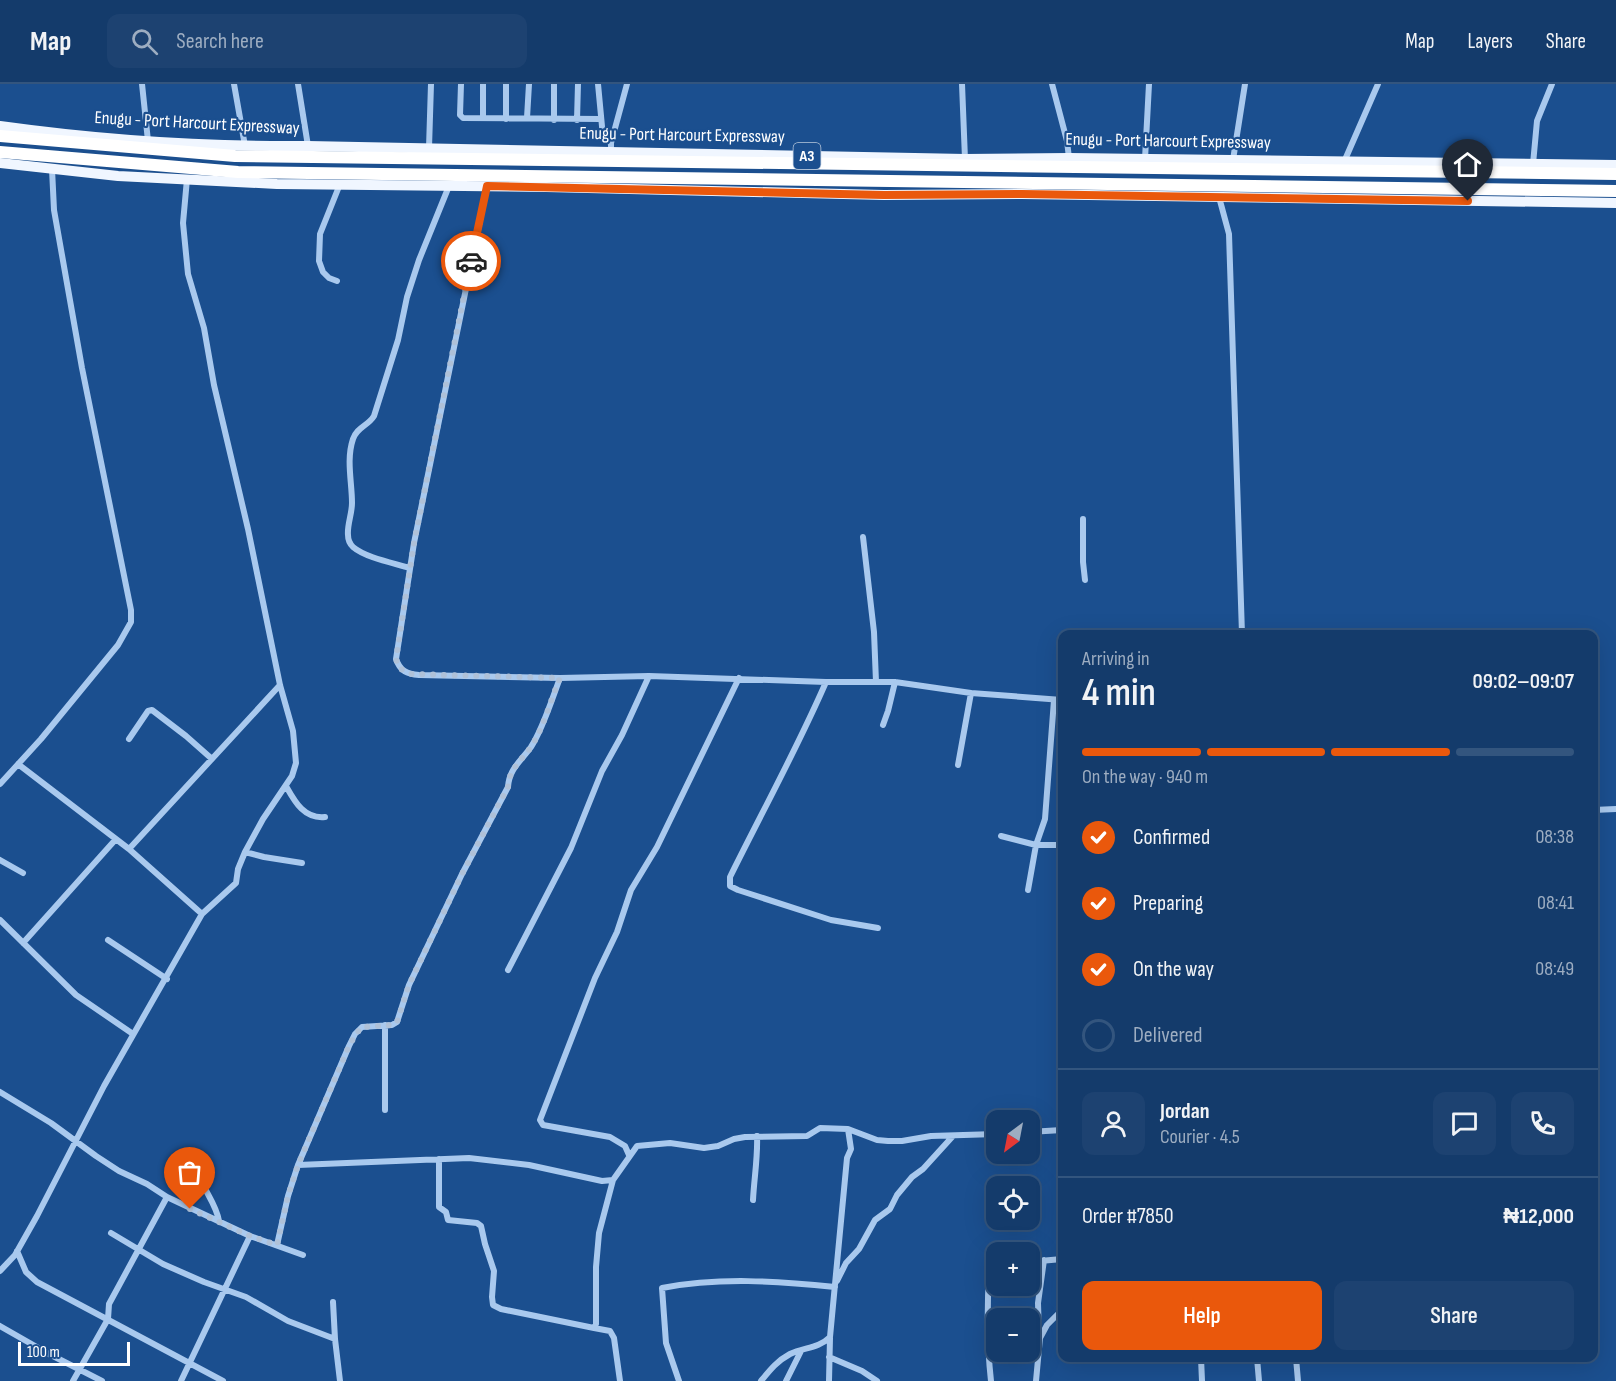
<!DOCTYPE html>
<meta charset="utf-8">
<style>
:root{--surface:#143b6b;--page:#1d4271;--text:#f1f3f6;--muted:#9dadc1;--line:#33557e;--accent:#ea580c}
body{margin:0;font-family:"Sofia Sans Condensed",sans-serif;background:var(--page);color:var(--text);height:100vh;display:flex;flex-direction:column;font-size:22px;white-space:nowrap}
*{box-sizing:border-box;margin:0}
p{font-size:20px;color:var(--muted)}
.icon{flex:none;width:33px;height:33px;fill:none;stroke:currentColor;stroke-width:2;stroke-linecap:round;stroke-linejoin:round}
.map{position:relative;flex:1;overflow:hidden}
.sheet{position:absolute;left:1058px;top:546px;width:540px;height:732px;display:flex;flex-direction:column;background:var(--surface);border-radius:12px;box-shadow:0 6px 24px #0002,0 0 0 2px var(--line)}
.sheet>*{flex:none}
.needle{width:39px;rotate:212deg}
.fabs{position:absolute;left:986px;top:1026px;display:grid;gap:12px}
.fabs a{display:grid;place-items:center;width:54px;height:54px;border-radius:12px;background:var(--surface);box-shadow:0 6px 24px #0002,0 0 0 2px var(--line);font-size:30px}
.scale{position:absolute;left:18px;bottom:15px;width:112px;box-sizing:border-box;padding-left:6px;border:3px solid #fff;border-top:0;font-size:16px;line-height:21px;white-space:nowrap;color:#fff;-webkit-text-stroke:4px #1b4f8f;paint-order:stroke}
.pin{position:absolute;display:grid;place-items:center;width:51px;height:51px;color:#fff;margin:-62px -26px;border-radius:50% 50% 50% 0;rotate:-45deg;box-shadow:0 0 6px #0007}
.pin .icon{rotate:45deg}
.courier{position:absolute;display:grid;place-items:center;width:60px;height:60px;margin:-30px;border:4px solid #ea580c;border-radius:50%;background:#fff;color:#222;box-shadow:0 2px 8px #0007}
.headline em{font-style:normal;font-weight:600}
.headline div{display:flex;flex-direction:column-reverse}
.headline{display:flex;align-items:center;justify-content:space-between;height:102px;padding:0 24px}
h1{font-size:39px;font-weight:600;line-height:45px}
.bar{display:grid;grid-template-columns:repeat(4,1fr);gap:9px 6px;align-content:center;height:72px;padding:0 24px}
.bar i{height:8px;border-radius:4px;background:var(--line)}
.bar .current{background:var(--accent)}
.bar p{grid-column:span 4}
.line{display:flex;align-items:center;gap:15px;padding:0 24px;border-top:2px solid var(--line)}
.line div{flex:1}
.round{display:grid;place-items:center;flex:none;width:63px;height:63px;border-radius:12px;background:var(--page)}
ol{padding:0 24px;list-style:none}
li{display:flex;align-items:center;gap:18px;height:66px}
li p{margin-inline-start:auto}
li .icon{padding:6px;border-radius:50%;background:var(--accent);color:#fff;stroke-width:4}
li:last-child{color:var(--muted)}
li i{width:33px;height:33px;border:3px solid var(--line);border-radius:50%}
.button{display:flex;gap:12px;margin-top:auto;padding:12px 24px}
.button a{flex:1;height:69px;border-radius:12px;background:var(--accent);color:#fff;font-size:24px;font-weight:600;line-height:69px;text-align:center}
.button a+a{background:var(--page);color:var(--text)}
header{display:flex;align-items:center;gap:36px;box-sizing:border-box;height:84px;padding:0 30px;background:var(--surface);border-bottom:2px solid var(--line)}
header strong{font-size:28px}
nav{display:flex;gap:33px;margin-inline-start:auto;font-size:21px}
.search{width:420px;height:54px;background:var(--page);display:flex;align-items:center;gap:15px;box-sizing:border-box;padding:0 21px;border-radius:12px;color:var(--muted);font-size:22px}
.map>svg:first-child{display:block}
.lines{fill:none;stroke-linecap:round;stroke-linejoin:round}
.street{stroke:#a9c9ee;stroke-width:6}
.primary{stroke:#f0f6ff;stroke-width:10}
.highway{stroke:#fff;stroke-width:12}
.done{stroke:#afc1d8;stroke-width:6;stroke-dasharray:0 10.8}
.route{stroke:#ea580c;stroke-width:8}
.labels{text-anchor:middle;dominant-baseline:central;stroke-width:4.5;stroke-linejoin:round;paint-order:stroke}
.shield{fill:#1b4f8f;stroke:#bbcadd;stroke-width:1.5}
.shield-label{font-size:16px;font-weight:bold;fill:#fff}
.street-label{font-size:18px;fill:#fff;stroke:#1b4f8f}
</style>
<header>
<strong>Map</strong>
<div class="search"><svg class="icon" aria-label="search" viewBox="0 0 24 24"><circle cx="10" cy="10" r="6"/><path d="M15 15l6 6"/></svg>Search here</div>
<nav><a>Map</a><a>Layers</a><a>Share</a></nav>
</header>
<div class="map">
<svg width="1616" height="1297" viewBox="0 0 1616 1297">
<rect width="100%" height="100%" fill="#1b4f8f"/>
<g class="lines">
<path class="street" d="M142,0L148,57
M234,0L245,62
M298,0L308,62
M461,0L460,31L463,34L600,35
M506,0V35
M554,0V36
M598,0L603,53L611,59
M962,0L965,75
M1052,0L1067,57L1069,74
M483,34V0
M527,34L529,0
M577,36L578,0
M429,64L431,0
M611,68V59L627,0
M1145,75L1149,0
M1233,76L1245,0
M1344,78L1378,0
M1533,80L1537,37L1552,0
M487,102L414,459L396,575C400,587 407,590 419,591L560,594L649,592L826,598H895L971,609L1062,616
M1219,113L1229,150L1242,550
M337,197L329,194L323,188L319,177L320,150L340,100
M1083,435V478L1085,496
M863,453L874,548L876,598
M410,484C394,479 366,474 353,463C350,460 348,456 348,451C347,441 352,430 352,419C352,398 346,376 353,355C357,343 368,342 374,332L398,256L407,213L419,176L449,102
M826,598C797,665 762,728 730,793V802L738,806L831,836L878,844
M883,641L888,627L895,598
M129,655L148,627L152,626L186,652L212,675
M18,680L129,765L202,830
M958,681L971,609
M0,700L41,655L118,561L131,538V526L82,284L54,126L52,85
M286,702C295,718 304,735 325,733
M1593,726L1616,725
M1001,752L1036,761H1062
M129,765L280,601
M245,768L264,773L302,779
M0,776L23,789
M1028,806L1036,761L1045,735L1054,616
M0,836L76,911L133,950
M108,856L167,895
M23,859L116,755
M508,886L571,764L602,687L622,651L649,592
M0,1008L51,1039L96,1072L119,1087L147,1100L167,1113L250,1152L303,1171
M385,1026V941
M1029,1048L1062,1046
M629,1071L625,1062L610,1053L543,1041L540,1036L595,894L617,848L631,806L657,763L739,594
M439,1075V1123L446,1128L448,1136L477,1139L481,1142L485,1160L494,1187L492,1213L493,1221L501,1225L594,1244L596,1240V1183L599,1149L613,1096L637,1062L670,1059L704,1064L718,1062L734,1055L745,1053L807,1052L820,1044L848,1045L877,1056L888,1057H902L931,1052L996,1050
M298,1081L469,1074L529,1081L602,1097L613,1096
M198,1088C203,1106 216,1119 219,1137
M753,1116C754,1095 758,1073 757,1052
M111,1149L163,1180L204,1198L246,1213L288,1237L335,1255
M277,1161L288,1112L298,1081L349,962L355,950L362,943L392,941L397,938L409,901L462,790L508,703C509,685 521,677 531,663C543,645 552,615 560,594
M17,1167L26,1188L37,1198L223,1297
M1029,1178L1062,1175
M0,1187L15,1171L37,1132L104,1002L202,830L236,799L238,785L245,768L263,735L292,692L296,679L293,647L280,601L248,445L214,301L204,244L188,190L183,139L187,95
M837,1197L846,1179L859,1165L875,1136L890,1125L897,1111L912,1093L923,1085L953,1052
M333,1218L335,1255L340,1297
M0,1242L49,1270L102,1297
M594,1244L610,1247L614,1254L620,1297
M1039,1251L1038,1219L1044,1176
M829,1273L862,1287L877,1297
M1201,1274L1202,1297
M1257,1274L1259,1297
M1296,1274L1298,1297
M73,1297L108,1235L109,1220L167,1113
M181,1297L250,1152
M679,1297L666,1259L662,1204C719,1193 777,1197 835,1203
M761,1297C770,1286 777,1277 790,1270C804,1263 818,1265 830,1253L847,1074L851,1065L848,1045
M786,1297L801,1267
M829,1297L830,1254
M991,1297C987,1261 987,1225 989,1189L996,1182
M1036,1297L1040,1254L1047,1241L1062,1226"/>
<path class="primary" d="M0,42C101,56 205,63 308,62L965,75L1069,74L1616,81
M0,79L118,92L277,100L546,103L884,111L1022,110L1616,119"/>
<path class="highway" d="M0,52L235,72L1616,90
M0,68L238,88L1616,107"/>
</g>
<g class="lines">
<path class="done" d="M190,1125L250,1152L277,1161L288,1112L298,1081L349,962L356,950L362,943L392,941L397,938L409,901L462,790L508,703C509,685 521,677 531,663C543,645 551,615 560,594L411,590L399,584L396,575L414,459L471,177"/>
<path class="route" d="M471,177L487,102L884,111L1022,110L1468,117"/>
</g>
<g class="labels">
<rect class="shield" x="793.5" y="59" width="27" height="26" rx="4.5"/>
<g class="shield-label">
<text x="807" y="72">A3</text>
</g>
<g class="street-label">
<text transform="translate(197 39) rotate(3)">Enugu - Port Harcourt Expressway</text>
<text transform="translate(682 51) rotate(1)">Enugu - Port Harcourt Expressway</text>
<text transform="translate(1168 57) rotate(1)">Enugu - Port Harcourt Expressway</text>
</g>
</g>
</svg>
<div class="fabs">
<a><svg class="needle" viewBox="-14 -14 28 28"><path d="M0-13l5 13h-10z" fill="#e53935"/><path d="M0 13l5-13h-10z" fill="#9dadc1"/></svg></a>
<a><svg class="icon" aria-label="locate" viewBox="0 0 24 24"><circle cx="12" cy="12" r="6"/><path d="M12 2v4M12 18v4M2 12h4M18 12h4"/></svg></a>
<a>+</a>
<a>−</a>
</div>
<div class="scale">100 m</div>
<div class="pin" style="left:190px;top:1125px;background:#ea580c"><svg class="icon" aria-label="bag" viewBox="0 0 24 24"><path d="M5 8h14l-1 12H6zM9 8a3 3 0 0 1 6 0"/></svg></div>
<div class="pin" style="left:1468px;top:117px;background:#1f2937"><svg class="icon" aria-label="home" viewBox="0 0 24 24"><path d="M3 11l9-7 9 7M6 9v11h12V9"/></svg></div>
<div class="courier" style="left:471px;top:177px"><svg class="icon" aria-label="car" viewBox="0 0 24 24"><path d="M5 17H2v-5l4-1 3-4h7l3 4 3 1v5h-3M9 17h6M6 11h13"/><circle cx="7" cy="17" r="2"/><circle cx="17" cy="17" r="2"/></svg></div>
<section class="sheet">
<div class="headline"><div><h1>4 min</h1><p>Arriving in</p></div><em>09:02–09:07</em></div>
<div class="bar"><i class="current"></i><i class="current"></i><i class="current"></i><i></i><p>On the way · 940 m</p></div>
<ol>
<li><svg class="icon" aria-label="check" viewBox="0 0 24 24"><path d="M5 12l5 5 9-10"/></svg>Confirmed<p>08:38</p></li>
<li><svg class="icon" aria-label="check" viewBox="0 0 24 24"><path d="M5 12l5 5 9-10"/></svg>Preparing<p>08:41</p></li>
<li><svg class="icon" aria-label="check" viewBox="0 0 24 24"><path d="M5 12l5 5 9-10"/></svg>On the way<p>08:49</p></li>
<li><i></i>Delivered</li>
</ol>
<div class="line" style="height:108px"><a class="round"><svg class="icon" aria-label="person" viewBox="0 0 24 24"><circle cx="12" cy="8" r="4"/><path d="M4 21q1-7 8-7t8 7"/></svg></a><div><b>Jordan</b><p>Courier · 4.5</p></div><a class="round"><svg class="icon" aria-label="chat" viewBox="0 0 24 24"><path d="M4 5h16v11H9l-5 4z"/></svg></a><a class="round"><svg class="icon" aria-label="phone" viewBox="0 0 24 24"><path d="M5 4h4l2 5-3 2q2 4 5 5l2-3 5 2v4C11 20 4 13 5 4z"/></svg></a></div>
<div class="line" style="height:78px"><div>Order #7850</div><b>₦12,000</b></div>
<div class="button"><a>Help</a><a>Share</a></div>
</section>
</div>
